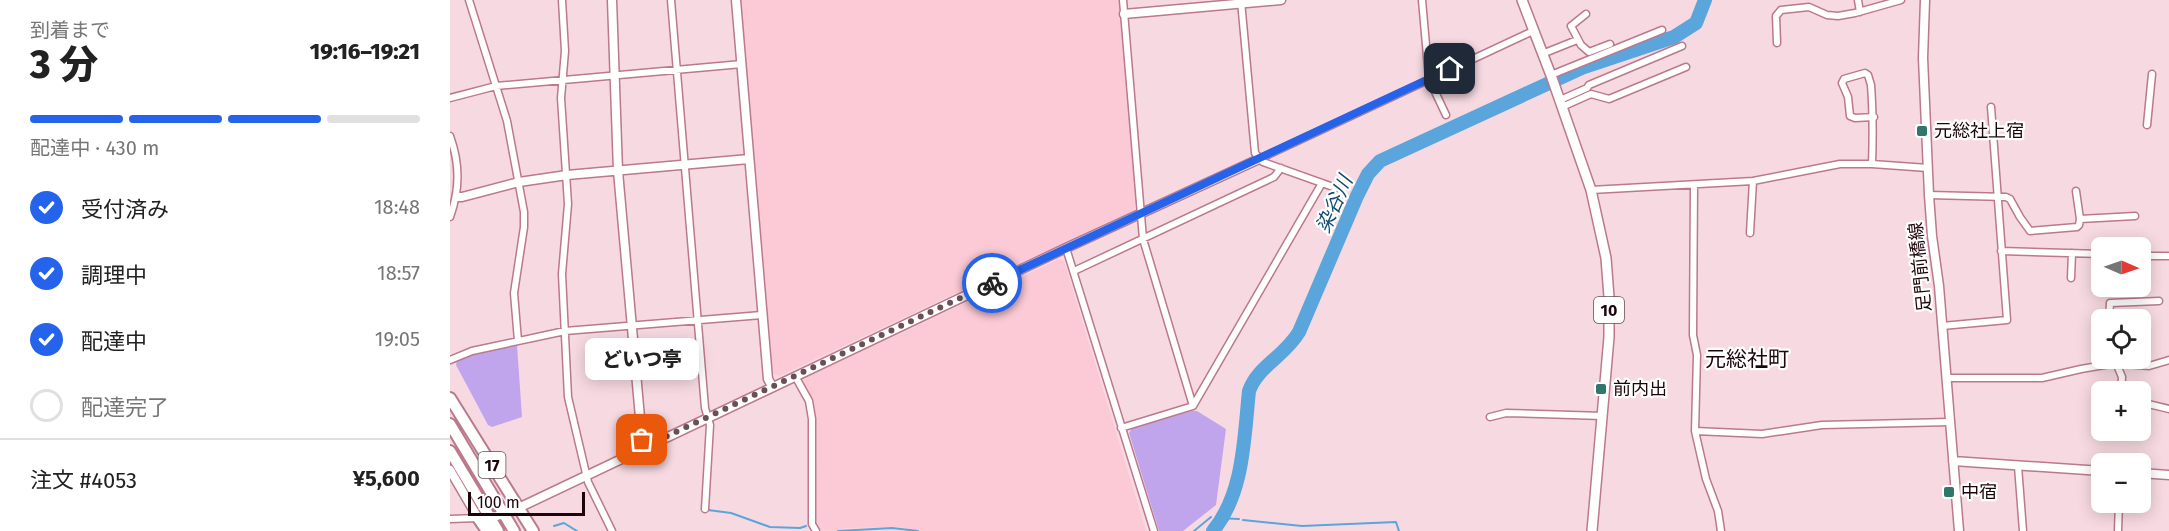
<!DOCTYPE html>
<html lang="ja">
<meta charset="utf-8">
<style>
:root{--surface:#fff;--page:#f2f2f2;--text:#222;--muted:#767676;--line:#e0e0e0;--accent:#2563eb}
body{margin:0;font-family:"Fira Sans","Noto Sans JP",sans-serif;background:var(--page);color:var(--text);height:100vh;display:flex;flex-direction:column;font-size:22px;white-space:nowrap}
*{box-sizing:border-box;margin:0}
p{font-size:20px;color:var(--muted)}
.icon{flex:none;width:33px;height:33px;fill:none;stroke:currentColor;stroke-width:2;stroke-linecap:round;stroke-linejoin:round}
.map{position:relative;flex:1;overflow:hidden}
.sheet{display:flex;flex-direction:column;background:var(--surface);width:450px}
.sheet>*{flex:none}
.needle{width:39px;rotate:92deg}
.fabs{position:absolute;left:1641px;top:237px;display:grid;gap:12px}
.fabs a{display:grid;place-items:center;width:60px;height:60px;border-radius:9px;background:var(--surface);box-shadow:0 3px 15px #0003;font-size:30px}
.scale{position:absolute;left:18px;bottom:15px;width:117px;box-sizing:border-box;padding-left:6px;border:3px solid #1b050b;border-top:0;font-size:16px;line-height:21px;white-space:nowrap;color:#1b050b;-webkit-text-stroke:4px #fff;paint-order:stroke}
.pin{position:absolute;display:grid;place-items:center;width:51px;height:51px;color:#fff;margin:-26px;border-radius:12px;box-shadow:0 3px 9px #0006}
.courier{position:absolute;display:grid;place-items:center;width:60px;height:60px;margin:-30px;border:4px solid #2563eb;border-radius:50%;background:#fff;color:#222;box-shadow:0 2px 8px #0007}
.bubble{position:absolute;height:42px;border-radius:9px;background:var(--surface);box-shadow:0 3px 15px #0003;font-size:20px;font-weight:800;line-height:42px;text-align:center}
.summary em{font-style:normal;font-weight:800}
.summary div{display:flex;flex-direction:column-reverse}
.summary{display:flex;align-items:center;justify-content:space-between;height:102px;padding:0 30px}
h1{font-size:39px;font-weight:800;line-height:45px}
.bar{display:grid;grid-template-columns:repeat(4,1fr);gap:9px 6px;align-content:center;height:72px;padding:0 30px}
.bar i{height:8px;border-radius:4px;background:var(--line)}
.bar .active{background:var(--accent)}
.bar p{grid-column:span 4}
.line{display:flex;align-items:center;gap:15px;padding:0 30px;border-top:2px solid var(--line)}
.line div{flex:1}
ol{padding:0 30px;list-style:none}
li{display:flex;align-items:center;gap:18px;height:66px}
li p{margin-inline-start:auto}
li .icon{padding:6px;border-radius:50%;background:var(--accent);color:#fff;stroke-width:4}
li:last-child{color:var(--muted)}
li i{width:33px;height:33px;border:3px solid var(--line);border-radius:50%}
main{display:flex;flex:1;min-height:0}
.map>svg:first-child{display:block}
.built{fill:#fbcad6}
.green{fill:#c1a5ec}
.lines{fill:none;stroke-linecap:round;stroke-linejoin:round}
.stream{stroke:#5aa5dc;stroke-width:2}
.river{stroke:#5aa5dc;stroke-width:14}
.street-casing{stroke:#bb798b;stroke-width:9}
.secondary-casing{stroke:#bb798b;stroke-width:11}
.primary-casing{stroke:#bb798b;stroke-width:12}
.highway-casing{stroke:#bb798b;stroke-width:14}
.street{stroke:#fff;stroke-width:6}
.secondary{stroke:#fff;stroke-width:8}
.primary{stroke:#fff;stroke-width:9}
.highway{stroke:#fff;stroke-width:10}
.done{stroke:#685056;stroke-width:6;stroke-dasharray:0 10.8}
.route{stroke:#2563eb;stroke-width:8}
.poi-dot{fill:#30766b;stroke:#fff;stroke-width:2}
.labels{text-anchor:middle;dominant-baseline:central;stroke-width:4.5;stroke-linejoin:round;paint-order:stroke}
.shield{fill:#fff;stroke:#5f5054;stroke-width:1.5}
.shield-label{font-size:16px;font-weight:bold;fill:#1b050b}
.poi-label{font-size:18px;fill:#1b050b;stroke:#fff;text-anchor:start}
.street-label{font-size:18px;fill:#1b050b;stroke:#fff}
.water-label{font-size:20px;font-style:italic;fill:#134c71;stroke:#fff}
.quarter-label{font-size:21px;fill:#1b050b;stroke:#fff}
</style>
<main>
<section class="sheet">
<div class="summary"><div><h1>3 分</h1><p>到着まで</p></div><em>19:16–19:21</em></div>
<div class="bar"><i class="active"></i><i class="active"></i><i class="active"></i><i></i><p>配達中 · 430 m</p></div>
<ol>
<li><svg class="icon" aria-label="check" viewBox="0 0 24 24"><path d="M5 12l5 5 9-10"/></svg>受付済み<p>18:48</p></li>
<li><svg class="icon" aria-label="check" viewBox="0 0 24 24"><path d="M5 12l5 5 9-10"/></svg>調理中<p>18:57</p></li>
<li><svg class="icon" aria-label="check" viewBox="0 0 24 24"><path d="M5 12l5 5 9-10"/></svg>配達中<p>19:05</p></li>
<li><i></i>配達完了</li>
</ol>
<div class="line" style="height:78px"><div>注文 #4053</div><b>¥5,600</b></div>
</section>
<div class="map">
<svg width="1719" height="531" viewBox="0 0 1719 531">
<rect width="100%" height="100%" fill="#f7dae1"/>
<path class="built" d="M291,0H669L686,204L684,210L329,376L323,373Z
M609,259L614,261L696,531H473L447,527L394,528L384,531L368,530L366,513L367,427L364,401L351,380Z"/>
<path class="green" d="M67,345L72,417L42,427L38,425L6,365L7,360L17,356Z
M742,411H747L776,429L766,505L733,531H709L679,433L682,428Z"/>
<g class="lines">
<path class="stream" d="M258,510L281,513L320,527L350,528L356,526
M767,518L789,519
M793,520L852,526L946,522L949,531
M104,526L114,523L127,531
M388,531L442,528L468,531
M744,531L761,517"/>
<path class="river" d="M763,531C794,493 794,438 799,391C808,366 834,357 849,332L907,196L918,174L930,161L1134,67L1224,37L1246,23L1255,0"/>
<g class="street-casing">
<path id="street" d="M19,0L57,121L74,212V227L64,293L68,341
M112,0L115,51L111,98L118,204L112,274L118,397L138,482L162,531
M221,0L255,408L260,425L255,509
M673,0L693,239L743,406
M972,0L979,79L996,115
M1408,0L1410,12
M791,1L805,153L813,162L886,188
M1136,14L1121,26L1131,45L1139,52L1160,44
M1327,43L1326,16L1331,10L1359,7L1377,15L1388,16L1405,13L1451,0
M1092,54L1127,40
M1101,75L1212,30
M0,98L46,86L292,64
M1110,100L1137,88L1139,85L1232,46
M1112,107L1141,94L1159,99L1236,67
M1697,125L1702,74
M0,136C10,164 10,189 0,217
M809,159L1083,31
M1422,164C1423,137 1423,112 1421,85L1418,75L1415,73L1394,79L1392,83L1398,97L1400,116L1405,118L1424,117
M1244,185L1243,335L1247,355L1245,431L1256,479L1268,511L1271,531
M1141,190L1303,181L1390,164H1422L1478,168
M1626,191L1630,219
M1479,195L1556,197L1560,199L1570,217L1580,231L1627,227L1629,225L1630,219L1685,216
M1300,233L1303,181
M616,248L704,531
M1551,251L1652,254
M1690,256H1719
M624,271L824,177L831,168
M1621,278L1622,253
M1659,320L1660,303L1709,301
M1492,326L1557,320L1541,107
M1664,358L1672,377L1671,392
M0,360L22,351L115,331L312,315
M345,376L359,401L362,419V524L366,531
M1497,378H1592L1631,369L1666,363L1699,366L1719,360
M1690,402L1719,409
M1040,417L1056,413L1153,416
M671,428L743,406L872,183
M1245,431L1312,434L1372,425L1500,422
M1568,466L1573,531
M0,519L28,518
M1668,531L1669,502"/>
</g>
<g class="secondary-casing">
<path id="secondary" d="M162,0L168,171L192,440L194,447
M286,0L318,379L322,386
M1475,0L1473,58L1479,195L1482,236L1489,286L1509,531
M674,14L831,0
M7,197H12L69,182L117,175L299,159
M1503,461L1652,471
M0,470L28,518L47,516L62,511L616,248L809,159
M1690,473L1719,475"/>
</g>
<g class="primary-casing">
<path id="primary" d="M1072,0L1102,78L1141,190L1156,258L1159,297V337L1142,531"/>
</g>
<g class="highway-casing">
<path id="highway" d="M0,398L83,531
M0,424L64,531
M0,451L48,531
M28,518L37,531"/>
</g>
<use href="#street" class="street"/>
<use href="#secondary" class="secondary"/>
<use href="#primary" class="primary"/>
<use href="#highway" class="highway"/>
</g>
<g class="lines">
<path class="done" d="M192,440L194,447L542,283"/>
<path class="route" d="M542,283L1000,69"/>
</g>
<g class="poi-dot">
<rect x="1466" y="125" width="12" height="12" rx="3"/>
<rect x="1145" y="383" width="12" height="12" rx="3"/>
<rect x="1493" y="486" width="12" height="12" rx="3"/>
</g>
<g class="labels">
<g class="shield">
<rect x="1144" y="297" width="30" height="26" rx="4.5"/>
<rect x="28.5" y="452" width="27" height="26" rx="4.5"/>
</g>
<g class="shield-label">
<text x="1159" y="310">10</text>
<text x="42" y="465">17</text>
</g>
<g class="poi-label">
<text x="1484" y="131">元総社上宿</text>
<text x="1163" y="389">前内出</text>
<text x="1511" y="492">中宿</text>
</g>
<g class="street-label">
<text transform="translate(1470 267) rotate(-96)">足門前橋線</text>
</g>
<g class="water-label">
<text transform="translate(884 204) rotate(-66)">染谷川</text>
</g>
<g class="quarter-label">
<text x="1297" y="359">元総社町</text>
</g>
</g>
</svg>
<div class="fabs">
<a><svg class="needle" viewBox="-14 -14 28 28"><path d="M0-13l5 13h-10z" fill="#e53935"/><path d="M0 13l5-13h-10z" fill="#767676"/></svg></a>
<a><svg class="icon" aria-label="locate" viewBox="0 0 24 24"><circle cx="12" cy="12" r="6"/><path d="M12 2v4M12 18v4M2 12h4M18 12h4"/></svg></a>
<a>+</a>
<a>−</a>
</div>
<div class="scale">100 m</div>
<div class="pin" style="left:192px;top:440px;background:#ea580c"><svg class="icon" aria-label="bag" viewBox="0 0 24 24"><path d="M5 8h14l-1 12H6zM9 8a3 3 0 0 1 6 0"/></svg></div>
<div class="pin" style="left:1000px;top:69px;background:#1f2937"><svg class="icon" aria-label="home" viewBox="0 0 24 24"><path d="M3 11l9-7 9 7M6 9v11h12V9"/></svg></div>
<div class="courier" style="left:542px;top:283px"><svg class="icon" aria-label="bike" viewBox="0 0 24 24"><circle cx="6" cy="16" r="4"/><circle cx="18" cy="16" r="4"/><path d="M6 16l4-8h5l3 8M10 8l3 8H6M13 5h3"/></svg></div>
<div class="bubble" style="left:135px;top:338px;width:114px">どいつ亭</div>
</div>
</main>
